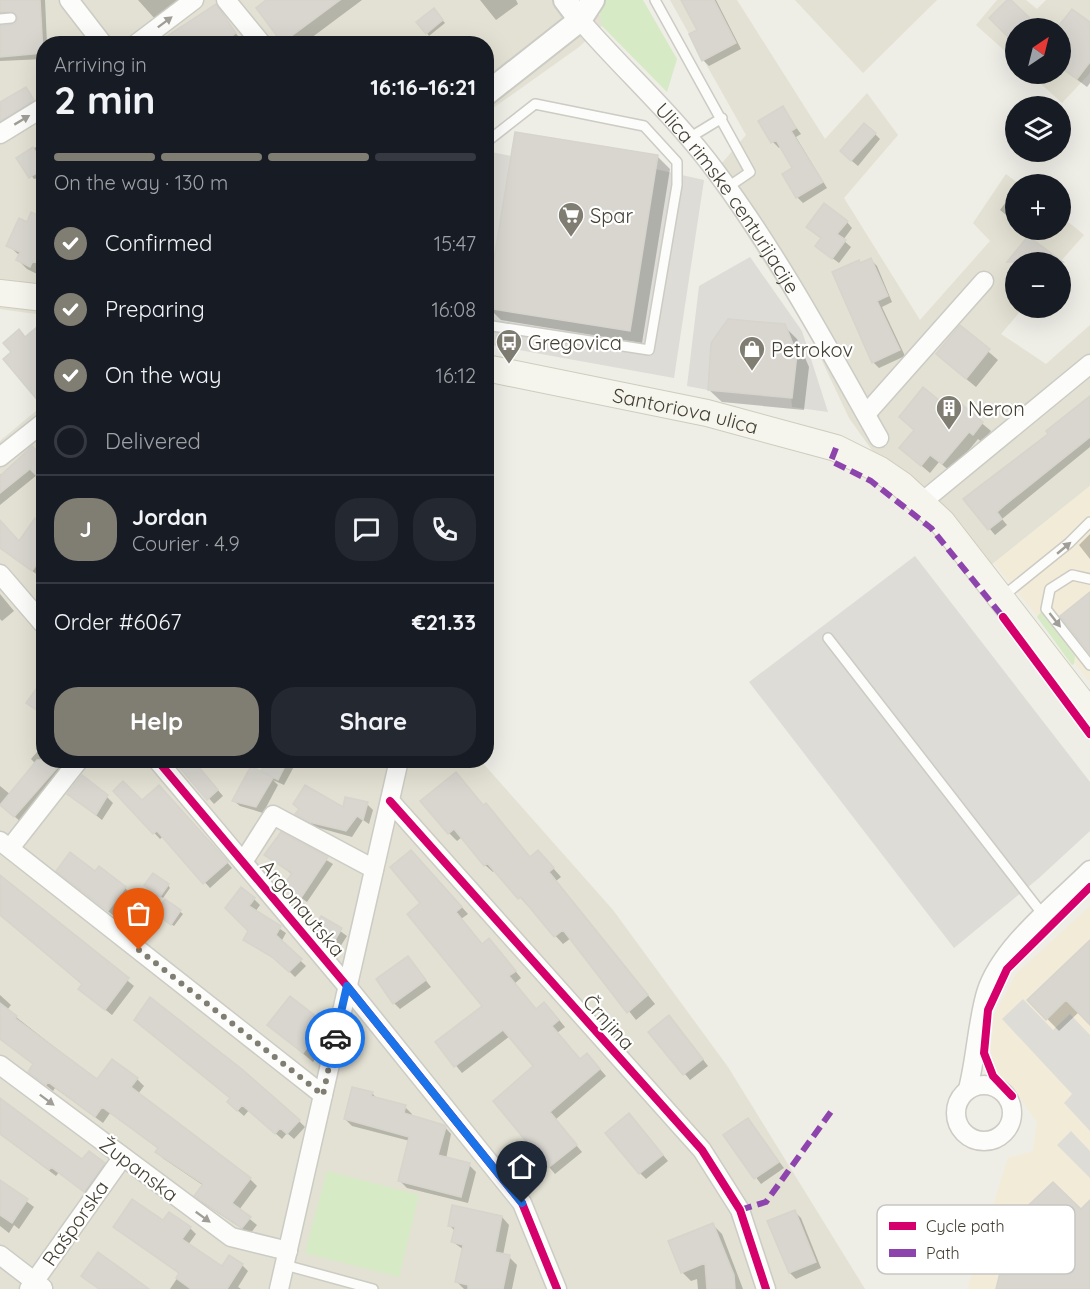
<!DOCTYPE html>
<meta charset="utf-8">
<style>
:root{--surface:#171b24;--page:#242831;--text:#f1f3f6;--muted:#9ea1a6;--line:#363941;--accent:#807d72}
body{margin:0;font-family:Quicksand,sans-serif;background:var(--page);color:var(--text);height:100vh;display:flex;flex-direction:column;font-size:22px;white-space:nowrap}
*{box-sizing:border-box;margin:0}
p{font-size:20px;color:var(--muted)}
.icon{flex:none;width:33px;height:33px;fill:none;stroke:currentColor;stroke-width:2;stroke-linecap:round;stroke-linejoin:round}
.map{position:relative;flex:1;overflow:hidden}
.details{position:absolute;left:36px;top:36px;width:458px;height:732px;display:flex;flex-direction:column;background:var(--surface);border-radius:24px;box-shadow:0 6px 24px #0002}
.details>*{flex:none}
.needle{width:39px;rotate:35deg}
.controls{position:absolute;left:1005px;top:18px;display:grid;gap:12px}
.controls a{display:grid;place-items:center;width:66px;height:66px;border-radius:50%;background:var(--surface);box-shadow:0 6px 24px #0002;font-size:30px}
.pin{position:absolute;display:grid;place-items:center;width:51px;height:51px;color:#fff;margin:-62px -26px;border-radius:50% 50% 50% 0;rotate:-45deg;box-shadow:0 0 6px #0007}
.pin .icon{rotate:45deg}
.courier{position:absolute;display:grid;place-items:center;width:60px;height:60px;margin:-30px;border:4px solid #1a73e8;border-radius:50%;background:#fff;color:#222;box-shadow:0 2px 8px #0007}
.overview em{font-style:normal;font-weight:700}
.overview div{display:flex;flex-direction:column-reverse}
.overview{display:flex;align-items:center;justify-content:space-between;height:102px;padding:0 18px}
h1{font-size:39px;font-weight:700;line-height:45px}
.bar{display:grid;grid-template-columns:repeat(4,1fr);gap:9px 6px;align-content:center;height:72px;padding:0 18px}
.bar i{height:8px;border-radius:4px;background:var(--line)}
.bar .on{background:var(--accent)}
.bar p{grid-column:span 4}
.line{display:flex;align-items:center;gap:15px;padding:0 18px;border-top:2px solid var(--line)}
.line div{flex:1}
.round{display:grid;place-items:center;flex:none;width:63px;height:63px;border-radius:24px;background:var(--page)}
ol{padding:0 18px;list-style:none}
li{display:flex;align-items:center;gap:18px;height:66px}
li p{margin-inline-start:auto}
li .icon{padding:6px;border-radius:50%;background:var(--accent);color:#fff;stroke-width:4}
li:last-child{color:var(--muted)}
li i{width:33px;height:33px;border:3px solid var(--line);border-radius:50%}
.action{display:flex;gap:12px;margin-top:auto;padding:12px 18px}
.action a{flex:1;height:69px;border-radius:24px;background:var(--accent);color:#fff;font-size:24px;font-weight:700;line-height:69px;text-align:center}
.action a+a{background:var(--page);color:var(--text)}
.map>svg:first-child{display:block}
.residential{fill:#e3e1d3}
.commercial{fill:#f2ebd8}
.green{fill:#d6eac5}
.parking{fill:#dddcd6}
.shadow{fill:#0003}
.building{fill:#d8d6cf;stroke:#d6d4cc;stroke-width:1.5}
.lines{fill:none;stroke-linecap:round;stroke-linejoin:round}
.service-casing{stroke:#cccbc4;stroke-width:12}
.minor-casing{stroke:#cccbc4;stroke-width:21}
.tertiary-casing{stroke:#cccbc4;stroke-width:26}
.secondary-casing{stroke:#ceccbd;stroke-width:28}
.service{stroke:#fcfcfb;stroke-width:9}
.minor{stroke:#fcfcfb;stroke-width:18}
.tertiary{stroke:#fcfcfb;stroke-width:22}
.secondary{stroke:#f6f5ed;stroke-width:26}
.quiet{stroke:#8e44ad;stroke-width:6;stroke-dasharray:12 6;stroke-linecap:butt}
.cycleway-casing{stroke:#fff;stroke-width:11}
.cycleway{stroke:#d6006c;stroke-width:8}
.oneway{fill:#a09e97}
.done{stroke:#807d72;stroke-width:6;stroke-dasharray:0 10.8}
.route{stroke:#1a73e8;stroke-width:8}
.labels{text-anchor:middle;dominant-baseline:central;stroke-width:4.5;stroke-linejoin:round;paint-order:stroke}
.street-label{font-size:20px;fill:#444033;stroke:#fff}
.poi-label{font-size:20px;fill:#444033;stroke:#fff;text-anchor:start}
.key{fill:#fff;stroke:#c7c6c2;stroke-width:1.5}
.key-label{font-size:16px;fill:#444033}
</style>
<div class="map">
<svg width="1090" height="1289" viewBox="0 0 1090 1289">
<rect width="100%" height="100%" fill="#eeede6"/>
<path class="residential" d="M0,0H586L606,22L579,47L486,113V44H44L43,315L0,309Z
M670,0H737L825,139L867,93L898,135L844,198L920,320L990,241L973,223L1006,174L1019,184H1016V230H1060L1061,216L1084,235L1060,262H1016V308H1023L1001,334L1046,364L1090,325V486L971,581L917,513L849,418L808,331L710,177L746,135Z
M795,0H937L863,73Z
M997,0H1026L1037,9L1046,0H1090V73L1062,103L1030,74H1060V28H1016L1015,60L976,25Z
M43,405L44,760L481,761L613,910L728,1067L865,1289H0V441Z"/>
<path class="commercial" d="M1090,486V682L994,563Z
M1090,906V1289H967L1008,1158L1033,1151L1037,1122L1017,1094L999,1083L991,1052L994,1015L1016,974Z"/>
<path class="green" d="M602,0H643L677,59L667,92L602,26L600,14Z
M1041,612L1075,656L1074,664L1072,665L1037,617Z
M327,1171L419,1195L399,1277L305,1253Z"/>
<path class="parking" d="M486,151L511,156L487,307L655,169L704,180L674,378L486,344Z
M750,257L802,331L828,412L792,407L785,324L728,319L711,343L708,390L687,386L699,286Z
M915,556L1090,782V831L1039,878L954,948L749,682Z
M1023,999L1053,1030L1070,1014L1090,1035V1131L1064,1103L1072,1094L1002,1019Z
M1071,1131L1090,1151V1178L1057,1145Z"/>
<path class="shadow" d="M0,0H45L47,44H44V59L0,61V27L15,25L20,16L2,19L0,27Z
M138,0H179L155,19Z
M268,0H362L303,44H285L258,8Z
M480,0H516L518,4L496,20Z
M683,0H716L741,49L709,66L703,60L699,31Z
M1009,0L1034,25L1031,28H1016V42L991,18Z
M215,6L241,40L235,44H212Z
M436,13L445,23L429,36L427,33Z
M1090,24V83L1087,87L1060,67L1069,42L1059,28Z
M25,88L37,105L3,126L0,122V104Z
M782,108L801,134L796,137L827,188L803,203L797,197L794,168L781,146L779,148L773,142L760,121Z
M875,134L880,139L858,166L847,157Z
M44,142V177L34,179L18,158Z
M657,156L670,169L642,343L501,320L488,307Z
M1014,191L1016,192V223L1000,210Z
M44,220V270L39,275L27,269L18,260L20,256L8,245L27,224Z
M847,222L852,228L843,240L851,247L839,263L823,251L822,239L814,233Z
M1024,230H1043L1036,239Z
M1012,258H1055L1059,262H1017Z
M871,260L877,266L892,302L882,307L905,356L879,368L873,362Z
M784,326L797,339L809,367L804,410L722,402L709,390Z
M960,327L998,360L976,387L947,363Z
M952,398L991,431L982,442L978,439L951,472L939,462L930,473L910,456L943,405Z
M1090,398V447L1002,519L1007,525L995,535L965,499L1050,434Z
M32,448L37,475L0,505V474L2,476Z
M0,522L19,543L44,526V570L39,576L0,547Z
M1090,534V559L1079,545Z
M0,594L14,611L2,621L0,619Z
M44,744V760H73L21,822L0,804V786L11,795L36,764L31,759Z
M175,760H203L197,766L223,796L214,804Z
M269,760L297,761L284,785L273,780L278,785L263,813L240,806L234,801L268,776L263,771Z
M355,760H380L378,768Z
M115,791L142,802L165,792L232,868L210,888L163,836L160,839Z
M69,794L107,797L113,803L102,820Z
M422,801L484,807L486,805L531,858L546,860L561,877L556,881L655,1004L636,1020L571,938L563,944L495,870L493,872L485,865L462,837L457,841L449,833Z
M367,804L373,810L369,824L363,820L352,837L316,827L297,814Z
M282,834L333,864L307,902L285,886L293,875L266,855Z
M418,858L468,914L461,919L483,945L496,947L521,978L514,984L536,1011L551,1010L565,1027L557,1033L580,1060L593,1061L606,1076L555,1120L582,1152L555,1174L495,1102L535,1067L510,1036L462,1073L437,1042L484,1006L422,903Z
M0,877L134,986L112,1015L87,995L83,985L0,913Z
M64,877L125,888L131,894L114,916Z
M168,885L170,888L163,898L149,888Z
M254,899L260,905L255,912L286,933L281,942L306,966L295,977L280,962L245,940L250,930L227,908Z
M166,901L183,914L174,926L160,917Z
M322,918L347,936L340,947L316,929Z
M1090,942V1023L1079,1012L1059,1031L1029,1000Z
M408,958L431,987L400,1009L394,1003Z
M0,995L11,1005L7,1010L98,1081L137,1079L144,1086L138,1094L250,1179L257,1186L239,1210L257,1225L250,1234L203,1203L196,1196L204,1186L164,1159L157,1152L159,1149L110,1113L103,1123L55,1088L53,1091L37,1078L30,1071L35,1065L0,1039Z
M675,1023L708,1066L690,1080L650,1032Z
M269,1025H325L334,1034L313,1062Z
M372,1093L378,1100L405,1107L412,1114L411,1117L444,1126L451,1134L446,1159L469,1165L476,1172L468,1203L407,1188L400,1181L410,1141L352,1126L345,1119Z
M232,1099L299,1121L305,1127L294,1139L287,1133L282,1139L249,1110L244,1116L235,1108Z
M0,1100L83,1161L104,1164L111,1171L92,1197L59,1172L56,1176L0,1134Z
M748,1120L784,1168L761,1184L725,1136Z
M635,1121L668,1161L646,1179L640,1173Z
M0,1181L34,1207L19,1229L14,1225L9,1233L0,1226Z
M795,1212L801,1218L821,1268L796,1279L790,1273Z
M502,1217L509,1225L503,1255L509,1257L517,1265L512,1289H464L457,1282L464,1250L453,1242L455,1231L449,1225Z
M164,1222L190,1228L196,1234L188,1245L222,1268L230,1257L242,1265L248,1271L238,1287L241,1289H170L180,1274L115,1227Z
M713,1225L722,1234L743,1289H698L697,1279L691,1281L682,1272Z"/>
<path class="building" d="M0,0H40L43,53L0,57V26L14,24L18,18L13,12H0Z
M266,0H340L282,43L256,8Z
M681,0H714L736,43L702,61L689,34L697,30Z
M1007,0H1011L1030,18L1020,28H1016V33L1010,39L989,18Z
M216,4L236,33L220,44H155Z
M434,8L443,20L426,34L416,22Z
M1072,9L1090,22V62L1077,79L1060,67V50L1068,41L1060,35V28H1057Z
M26,87L34,100L0,121V102Z
M783,106L796,128L791,131L823,182L796,198L782,174L792,168L776,140L771,143L758,121Z
M864,123L876,133L851,161L840,151Z
M515,132L658,155L630,331L486,308Z
M33,147L44,168L29,178L16,158Z
M824,203L848,221L837,234L846,240L832,259L815,246L821,238L806,227Z
M31,212L44,218V266L33,261L30,267L16,260L20,252L6,246L19,218L27,222Z
M1028,236L1063,262H1007Z
M871,258L888,296L877,301L900,350L872,363L832,272L859,260L860,263Z
M728,319L785,324L797,354L792,398L708,390L711,343Z
M960,325L990,349L966,379L936,354Z
M37,327L44,335V408L3,359L11,352L3,343L19,329L25,337Z
M923,387L945,405L952,396L983,422L973,435L969,432L942,464L930,455L921,466L899,448L914,430L899,417Z
M1090,396V437L1005,505L997,512L1002,519L988,530L963,499L1048,434L1046,431Z
M32,446L44,458V483L30,469L0,493V476Z
M35,518L44,524V554L32,571L0,548V520L19,541Z
M1090,592V654L1060,616Z
M44,678V715L26,703Z
M37,760H64L14,817L0,805Z
M173,760H193L218,790L207,800Z
M267,760H288L278,780L261,771Z
M251,766L273,778L256,807L232,801Z
M456,772L483,805L486,803L530,857L538,850L554,868L549,872L648,995L627,1013L563,930L554,937L521,897L518,899L487,863L484,866L454,829L448,834L420,801Z
M82,775L108,795L96,815L67,794Z
M123,781L142,800L159,785L228,862L203,884L157,831L153,834L113,791Z
M305,785L343,807L345,797L368,802L363,820L357,816L346,831L309,822L295,814L299,809L293,804Z
M281,832L328,857L301,898L283,886L292,873L264,855Z
M411,850L462,907L456,912L482,944L489,938L516,971L509,976L536,1009L544,1002L559,1020L552,1026L580,1059L587,1053L600,1069L550,1112L577,1145L548,1168L493,1101L533,1066L503,1030L454,1067L435,1042L482,1006L407,914L420,903L390,867Z
M70,852L95,871L99,866L126,887L108,911L56,871Z
M153,873L169,884L160,897L144,885Z
M0,875L129,978L105,1010L78,989L82,984L0,915Z
M241,887L255,898L249,906L281,926L276,935L302,959L289,972L272,957L243,940L248,931L225,908Z
M165,899L181,910L171,925L156,914Z
M321,916L342,928L334,942L314,929Z
M1090,940V1025L1066,1000L1046,1020L1027,1000Z
M408,956L426,980L393,1004L376,979Z
M290,996L326,1024L303,1053L267,1025Z
M150,997L243,1070L300,1120L287,1134L280,1128L275,1134L242,1105L237,1111L227,1102L230,1098L134,1020Z
M0,1003L17,1016L15,1018L97,1079L112,1059L138,1078L131,1087L251,1178L232,1203L251,1217L242,1228L194,1196L203,1184L155,1152L158,1148L102,1107L95,1117L48,1082L46,1085L28,1072L33,1064L0,1039Z
M669,1015L703,1059L683,1075L648,1032Z
M352,1087L373,1092L371,1096L406,1105L404,1113L444,1125L446,1127L438,1155L470,1163L461,1197L398,1181L409,1137L344,1119Z
M0,1098L82,1159L89,1151L105,1163L84,1192L51,1167L49,1170L0,1134Z
M629,1113L663,1155L639,1174L605,1133Z
M748,1118L779,1162L754,1179L723,1135Z
M0,1180L28,1199L12,1223L0,1215Z
M1053,1182L1081,1209L1090,1200V1289H996L1013,1220Z
M132,1199L163,1220L169,1212L191,1227L182,1239L222,1266L229,1255L243,1264L227,1289H191L176,1278L179,1273L113,1227Z
M452,1205L502,1216L495,1252L510,1255L503,1289H468V1285L455,1282L463,1245L451,1242L455,1227L448,1226Z
M795,1210L816,1262L789,1273L767,1221Z
M713,1223L734,1275L735,1289H707L705,1263L681,1273L668,1241Z
M98,1252L126,1272L149,1289H99L81,1276Z"/>
<g class="lines">
<g class="service-casing">
<path id="service" d="M655,0L750,172L728,187
M0,19L11,18
M689,138L722,118
M486,150L489,140L535,104L644,126L677,162V185L649,350L486,325
M1090,579L1072,575L1050,589L1046,609L1090,665
M1002,597L1069,543L1090,522
M828,638L1044,916
M285,1265L373,1289"/>
</g>
<g class="minor-casing">
<g id="minor">
<path d="M69,0L103,44"/>
<path d="M226,0L262,44"/>
<path id="s1" d="M580,20C625,72 676,117 717,173C779,256 828,348 879,438"/>
<path d="M136,44L194,0"/>
<path d="M0,134L44,107"/>
<path d="M866,414L984,281"/>
<path d="M0,457L44,422"/>
<path d="M922,502L1090,364"/>
<path d="M0,574L44,625"/>
<path d="M157,760L347,986L522,1203L557,1289"/>
<path d="M390,801L702,1150L740,1210L766,1289"/>
<path d="M0,841L323,1095"/>
<path d="M10,848L79,760"/>
<path d="M243,862L273,815L374,869"/>
<path d="M0,1065L231,1237L288,1251"/>
<circle cx="984" cy="1113" r="28"/>
<path d="M968,1089C976,1058 977,1024 986,993C1000,947 1056,904 1090,870"/>
<path d="M0,1255L43,1288"/>
<path d="M29,1289L122,1158"/>
<path d="M279,1289L399,760"/>
</g>
</g>
<g class="tertiary-casing">
<path id="tertiary" d="M565,0L580,20
M486,94L580,20L593,0"/>
</g>
<g class="secondary-casing">
<g id="secondary">
<path d="M0,293L44,298"/>
<path id="s2" d="M486,368L707,413L836,448L880,470L902,485L942,522L1090,713"/>
</g>
</g>
<use href="#service" class="service"/>
<use href="#minor" class="minor"/>
<use href="#tertiary" class="tertiary"/>
<use href="#secondary" class="secondary"/>
<path class="quiet" d="M836,448L831,461L871,481L931,528L1003,617
M740,1210L766,1202L833,1109"/>
<g class="cycleway-casing">
<path id="cycleway" d="M1003,617L1090,734
M157,760L347,986L522,1203L557,1289
M390,801L702,1150L740,1210L766,1289
M1012,1096L993,1076L984,1053L988,1010L1007,969L1090,887"/>
</g>
<use href="#cycleway" class="cycleway"/>
</g>
<defs><path id="oneway-solid" d="M-6-.8H1V-3.2L6.5 0L1 3.2V.8H-6Z" transform="scale(1.5)"/></defs>
<g class="oneway">
<use href="#oneway-solid" transform="translate(165 22) rotate(-37)"/>
<use href="#oneway-solid" transform="translate(22 120) rotate(-31)"/>
<use href="#oneway-solid" transform="translate(1064 548) rotate(-40)"/>
<use href="#oneway-solid" transform="translate(1055 620) rotate(52)"/>
<use href="#oneway-solid" transform="translate(47 1100) rotate(37)"/>
<use href="#oneway-solid" transform="translate(203 1217) rotate(36)"/>
</g>
<g class="lines">
<path class="done" d="M139,950L323,1095L335,1038"/>
<path class="route" d="M335,1038L347,986L522,1203"/>
</g>
<defs>
<g id="supermarket-pin" transform="scale(1.35)"><path d="M0 17L-7.5 6A9.5 9.5 0 1 1 7.5 6Z" fill="#807d72" stroke="#fff"/><path d="M-6-5.5h2.5l.6 2H6L4.5 2H-2.5L-4.4-4H-6ZM-1.5 3.2a1.3 1.3 0 1 0 .1 0ZM3 3.2a1.3 1.3 0 1 0 .1 0Z" fill="#fff"/></g>
<g id="bus-pin" transform="scale(1.35)"><path d="M0 17L-7.5 6A9.5 9.5 0 1 1 7.5 6Z" fill="#807d72" stroke="#fff"/><path d="M-5-6H5V4H4V6H2V4H-2V6H-4V4H-5ZM-3.5-4V0h7V-4ZM-3.5 1.2v1.5H-2V1.2ZM2 1.2v1.5H3.5V1.2Z" fill="#fff"/></g>
<g id="shop-pin" transform="scale(1.35)"><path d="M0 17L-7.5 6A9.5 9.5 0 1 1 7.5 6Z" fill="#807d72" stroke="#fff"/><path d="M-5-2.5h2.3a2.7 3.5 0 0 1 5.4 0H5L5.5 6h-11ZM-1.5-2.5h3a1.5 2.3 0 0 0-3 0Z" fill="#fff"/></g>
<g id="building-pin" transform="scale(1.35)"><path d="M0 17L-7.5 6A9.5 9.5 0 1 1 7.5 6Z" fill="#807d72" stroke="#fff"/><path d="M-4-6H4V6H1V3H-1V6H-4ZM-2.5-4.3h1.7v1.8h-1.7ZM.8-4.3h1.7v1.8H.8ZM-2.5-1h1.7V.8h-1.7ZM.8-1h1.7V.8H.8Z" fill="#fff"/></g>
</defs>
<g fill-rule="evenodd">
<use href="#supermarket-pin" x="571" y="215"/>
<use href="#bus-pin" x="509" y="342"/>
<use href="#shop-pin" x="752" y="349"/>
<use href="#building-pin" x="949" y="408"/>
</g>
<g class="labels">
<g class="street-label">
<text stroke="none"><textPath href="#s1" startOffset="232">Ulica rimske centurijacije</textPath></text>
<text stroke="none"><textPath href="#s2" startOffset="204">Santoriova ulica</textPath></text>
<text transform="translate(303 908) rotate(50)">Argonautska</text>
<text transform="translate(609 1022) rotate(48)">Črnjina</text>
<text transform="translate(139 1169) rotate(37)">Županska</text>
<text transform="translate(75 1223) rotate(-55)">Rašporska</text>
</g>
<g class="poi-label">
<text x="590" y="215">Spar</text>
<text x="528" y="342">Gregovica</text>
<text x="771" y="349">Petrokov</text>
<text x="968" y="408">Neron</text>
</g>
</g>
<rect x="877" y="1205" width="198" height="69" rx="9" class="key"/>
<rect x="889" y="1222" width="27" height="8" fill="#d6006c"/>
<rect x="889" y="1249" width="27" height="8" fill="#8e44ad"/>
<g class="key-label">
<text x="926" y="1232">Cycle path</text>
<text x="926" y="1259">Path</text>
</g>
</svg>
<div class="controls">
<a><svg class="needle" viewBox="-14 -14 28 28"><path d="M0-13l5 13h-10z" fill="#e53935"/><path d="M0 13l5-13h-10z" fill="#9ea1a6"/></svg></a>
<a><svg class="icon" aria-label="layers" viewBox="0 0 24 24"><path d="M12 4l9 5-9 5-9-5zM3 14l9 5 9-5"/></svg></a>
<a>+</a>
<a>−</a>
</div>
<div class="pin" style="left:139px;top:950px;background:#ea580c"><svg class="icon" aria-label="bag" viewBox="0 0 24 24"><path d="M5 8h14l-1 12H6zM9 8a3 3 0 0 1 6 0"/></svg></div>
<div class="pin" style="left:522px;top:1203px;background:#1f2937"><svg class="icon" aria-label="home" viewBox="0 0 24 24"><path d="M3 11l9-7 9 7M6 9v11h12V9"/></svg></div>
<div class="courier" style="left:335px;top:1038px"><svg class="icon" aria-label="car" viewBox="0 0 24 24"><path d="M5 17H2v-5l4-1 3-4h7l3 4 3 1v5h-3M9 17h6M6 11h13"/><circle cx="7" cy="17" r="2"/><circle cx="17" cy="17" r="2"/></svg></div>
<section class="details">
<div class="overview"><div><h1>2 min</h1><p>Arriving in</p></div><em>16:16–16:21</em></div>
<div class="bar"><i class="on"></i><i class="on"></i><i class="on"></i><i></i><p>On the way · 130 m</p></div>
<ol>
<li><svg class="icon" aria-label="check" viewBox="0 0 24 24"><path d="M5 12l5 5 9-10"/></svg>Confirmed<p>15:47</p></li>
<li><svg class="icon" aria-label="check" viewBox="0 0 24 24"><path d="M5 12l5 5 9-10"/></svg>Preparing<p>16:08</p></li>
<li><svg class="icon" aria-label="check" viewBox="0 0 24 24"><path d="M5 12l5 5 9-10"/></svg>On the way<p>16:12</p></li>
<li><i></i>Delivered</li>
</ol>
<div class="line" style="height:108px"><b class="round" style="background:var(--accent);color:#fff">J</b><div><b>Jordan</b><p>Courier · 4.9</p></div><a class="round"><svg class="icon" aria-label="chat" viewBox="0 0 24 24"><path d="M4 5h16v11H9l-5 4z"/></svg></a><a class="round"><svg class="icon" aria-label="phone" viewBox="0 0 24 24"><path d="M5 4h4l2 5-3 2q2 4 5 5l2-3 5 2v4C11 20 4 13 5 4z"/></svg></a></div>
<div class="line" style="height:78px"><div>Order #6067</div><b>€21.33</b></div>
<div class="action"><a>Help</a><a>Share</a></div>
</section>
</div>
